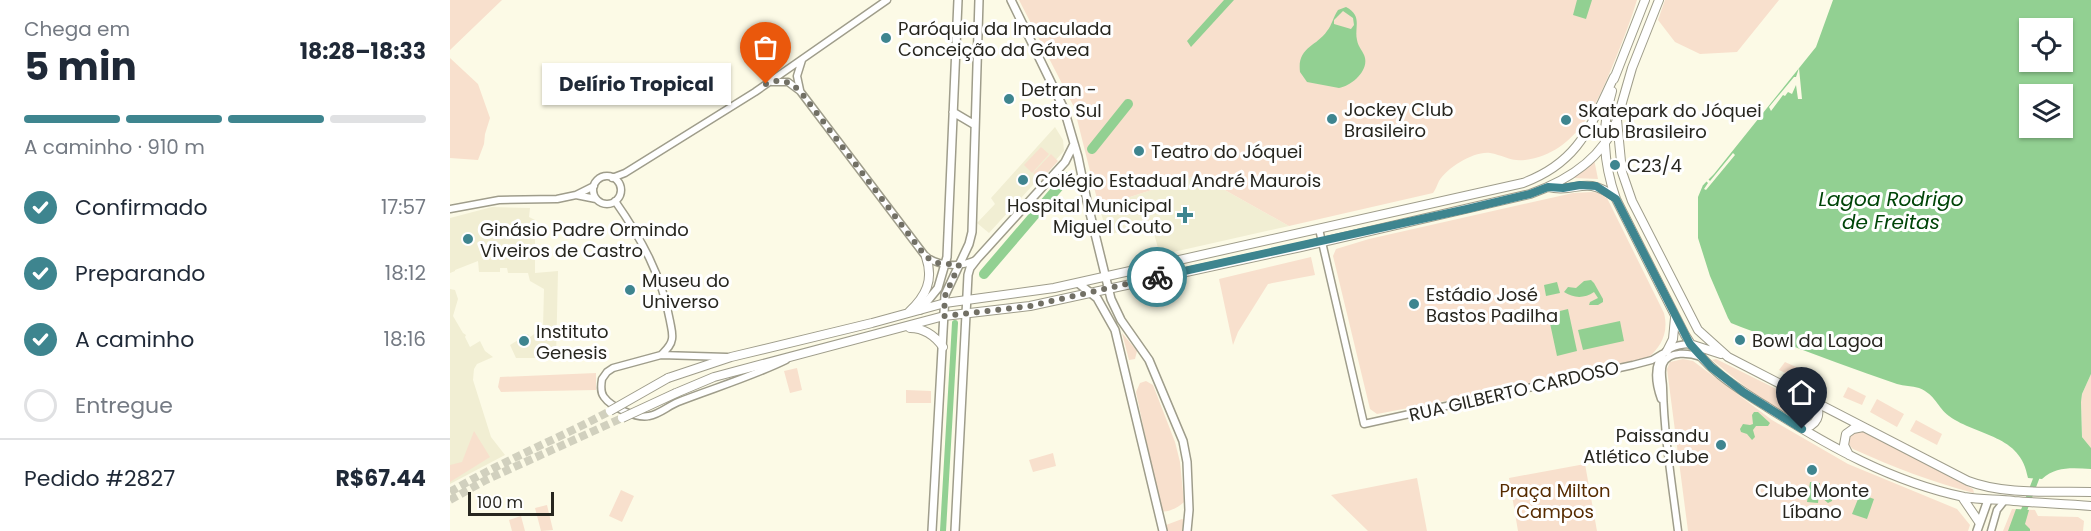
<!DOCTYPE html>
<html lang="pt">
<meta charset="utf-8">
<style>
:root{--surface:#fff;--page:#f2f2f3;--text:#1f2937;--muted:#747a83;--line:#e0e1e3;--accent:#3e858f}
body{margin:0;font-family:Poppins,sans-serif;background:var(--page);color:var(--text);height:100vh;display:flex;flex-direction:column;font-size:22px;white-space:nowrap}
*{box-sizing:border-box;margin:0}
p{font-size:20px;color:var(--muted)}
.icon{flex:none;width:33px;height:33px;fill:none;stroke:currentColor;stroke-width:2;stroke-linecap:round;stroke-linejoin:round}
.map{position:relative;flex:1;overflow:hidden}
.drawer{display:flex;flex-direction:column;background:var(--surface);width:450px}
.drawer>*{flex:none}
.buttons{position:absolute;left:1569px;top:18px;display:grid;gap:12px}
.buttons a{display:grid;place-items:center;width:54px;height:54px;border-radius:0px;background:var(--surface);box-shadow:0 2px 4px #0004;font-size:30px}
.scale{position:absolute;left:18px;bottom:15px;width:86px;box-sizing:border-box;padding-left:6px;border:3px solid #27261f;border-top:0;font-size:16px;line-height:21px;white-space:nowrap;color:#27261f;-webkit-text-stroke:4px #fff;paint-order:stroke}
.pin{position:absolute;display:grid;place-items:center;width:51px;height:51px;color:#fff;margin:-62px -26px;border-radius:50% 50% 50% 0;rotate:-45deg;box-shadow:0 0 6px #0007}
.pin .icon{rotate:45deg}
.courier{position:absolute;display:grid;place-items:center;width:60px;height:60px;margin:-30px;border:4px solid #3e858f;border-radius:50%;background:#fff;color:#222;box-shadow:0 2px 8px #0007}
.bubble{position:absolute;height:42px;border-radius:0px;background:var(--surface);box-shadow:0 2px 4px #0004;font-size:20px;font-weight:700;line-height:42px;text-align:center}
.summary em{font-style:normal;font-weight:700}
.summary div{display:flex;flex-direction:column-reverse}
.summary{display:flex;align-items:center;justify-content:space-between;height:102px;padding:0 24px}
h1{font-size:39px;font-weight:700;line-height:45px}
.bar{display:grid;grid-template-columns:repeat(4,1fr);gap:9px 6px;align-content:center;height:72px;padding:0 24px}
.bar i{height:8px;border-radius:4px;background:var(--line)}
.bar .active{background:var(--accent)}
.bar p{grid-column:span 4}
.line{display:flex;align-items:center;gap:15px;padding:0 24px;border-top:2px solid var(--line)}
.line div{flex:1}
ol{padding:0 24px;list-style:none}
li{display:flex;align-items:center;gap:18px;height:66px}
li p{margin-inline-start:auto}
li .icon{padding:6px;border-radius:50%;background:var(--accent);color:#fff;stroke-width:4}
li:last-child{color:var(--muted)}
li i{width:33px;height:33px;border:3px solid var(--line);border-radius:50%}
main{display:flex;flex:1;min-height:0}
.map>svg:first-child{display:block}
.built{fill:#f1eed3}
.green{fill:#f8e0cd}
.water{fill:#92d092;fill-rule:evenodd}
.pier{fill:#fcfae6}
.lines{fill:none;stroke-linecap:round;stroke-linejoin:round}
.canal{stroke:#92d092;stroke-width:6}
.river{stroke:#92d092;stroke-width:10}
.trunk-tunnel{stroke:#d1d0be;stroke-width:8;stroke-dasharray:8 4;stroke-linecap:butt}
.tertiary-casing{stroke:#9f9d8b;stroke-width:9}
.secondary-casing{stroke:#9f9d8b;stroke-width:10}
.trunk-casing{stroke:#9f9d8b;stroke-width:10}
.tertiary{stroke:#fff;stroke-width:6}
.secondary{stroke:#fff;stroke-width:7}
.trunk{stroke:#fff;stroke-width:8}
.trunk-bridge-casing{stroke:#9f9d8b;stroke-width:10;stroke-linecap:butt}
.trunk-bridge{stroke:#fff;stroke-width:8}
.done{stroke:#727065;stroke-width:6;stroke-dasharray:0 10.8}
.route{stroke:#3e858f;stroke-width:8}
.poi-dot{fill:#3e858f;stroke:#fff;stroke-width:2}
.labels{text-anchor:middle;dominant-baseline:central;stroke-width:6;stroke-linejoin:round;paint-order:stroke}
.poi-label{font-size:18px;fill:#27261f;stroke:#fff;text-anchor:start}
.street-label{font-size:18px;fill:#27261f;stroke:#fff}
.park-label{font-size:18px;fill:#562b00;stroke:#fff}
.water-label{font-size:20px;font-style:italic;fill:#004508;stroke:#fff}
</style>
<main>
<section class="drawer">
<div class="summary"><div><h1>5 min</h1><p>Chega em</p></div><em>18:28–18:33</em></div>
<div class="bar"><i class="active"></i><i class="active"></i><i class="active"></i><i></i><p>A caminho · 910 m</p></div>
<ol>
<li><svg class="icon" aria-label="check" viewBox="0 0 24 24"><path d="M5 12l5 5 9-10"/></svg>Confirmado<p>17:57</p></li>
<li><svg class="icon" aria-label="check" viewBox="0 0 24 24"><path d="M5 12l5 5 9-10"/></svg>Preparando<p>18:12</p></li>
<li><svg class="icon" aria-label="check" viewBox="0 0 24 24"><path d="M5 12l5 5 9-10"/></svg>A caminho<p>18:16</p></li>
<li><i></i>Entregue</li>
</ol>
<div class="line" style="height:78px"><div>Pedido #2827</div><b>R$67.44</b></div>
</section>
<div class="map">
<svg width="1641" height="531" viewBox="0 0 1641 531">
<rect width="100%" height="100%" fill="#fcfae6"/>
<path class="built" d="M605,127L613,140L614,151L539,233L527,223L545,204L541,198Z
M748,175L839,226L710,255L701,223L658,235L649,207Z
M42,207L80,208L79,217L85,220V273L108,271L106,358H66L60,345L78,334L80,337L93,328L94,289L80,281L78,273H58L57,268H50V272H29L28,261L5,270V271L0,273V218Z
M0,289L5,290L8,299L3,316L13,333L16,335L15,337L20,347L30,341L35,351L43,357L27,364L24,369L23,380L41,437L55,455L0,484Z"/>
<path class="green" d="M0,0H52L0,50Z
M569,0H1187C1181,20 1173,40 1165,60C1147,103 1128,153 1075,160C1061,162 1053,155 1040,153C1024,151 998,167 989,181C987,185 986,189 983,193L839,226L748,175L649,207L624,107Z
M1215,0H1329L1287,52L1250,54L1225,42L1208,20Z
M0,58L28,84L40,118L35,134L34,144L28,160L0,158Z
M591,147L599,154L582,173L574,165Z
M601,154L608,161L591,180L583,173Z
M1144,159L1148,179L1123,178Z
M1142,192L1149,193L1157,198L1214,313C1219,333 1211,347 1197,359L1063,388L927,414L920,409L883,256L886,249L919,239L1123,193Z
M861,257L865,275L818,284L788,332L783,345L769,279Z
M672,333L687,351L685,359L679,360Z
M1233,359L1243,361L1322,420L1398,464L1507,509L1520,525L1518,531H1238L1217,369L1220,362Z
M1266,359L1359,405L1363,409V416L1355,421C1326,414 1286,379 1262,360Z
M1335,362L1355,371L1350,380L1329,370Z
M347,368L352,390L340,393L334,371Z
M146,373V390L51,392L48,387L50,377Z
M1641,374V448L1632,437L1631,402L1632,394Z
M696,381L703,385L725,442L730,462L734,502C729,507 718,513 711,511L686,392L690,383Z
M1398,387L1416,396L1412,405L1393,397Z
M456,390L481,391V403H456Z
M1427,399L1454,414L1447,427L1420,412Z
M1466,420L1492,434L1487,445L1460,431Z
M1411,430L1523,489L1524,493C1482,482 1443,467 1403,449C1396,442 1397,439 1401,431Z
M24,431L40,457L0,482V465L12,462Z
M603,453L606,466L583,472L579,460Z
M1135,464L1147,531H1068L1059,478Z
M967,478L977,531H918L881,495Z
M171,490L184,496L172,522L159,516Z
M97,505L103,530L91,531L85,508Z
M1562,509L1585,510L1588,516L1628,517L1634,521L1633,531H1553Z
M71,516L75,531H62L59,520Z
M732,519L734,520L732,531H716V525Z"/>
<path class="water" d="M774,0H784L741,47L737,41Z
M1127,0H1142L1136,19L1123,15Z
M1383,0H1641V374L1632,394L1631,402L1632,437L1641,448V469C1623,468 1606,466 1592,479L1578,478C1571,434 1528,437 1499,416C1487,407 1486,395 1469,388C1462,386 1454,386 1447,384C1394,366 1343,346 1291,327L1281,323L1278,318L1260,276L1248,238V197L1253,185L1264,174L1366,47ZM1580,28H1612V62H1580ZM1580,94H1612V128H1580Z
M896,7C913,16 904,27 907,40C908,47 914,52 915,58C918,72 901,86 889,88L857,82L850,72C847,47 866,47 877,31C882,25 883,17 888,10ZM893,11L903,18L904,25L901,29L884,24V20Z
M1141,280L1144,283L1153,299V302L1148,305H1139L1140,302L1148,298L1144,292C1134,299 1123,298 1114,292L1118,287L1126,288L1134,281Z
M1107,282L1110,293L1096,296L1094,285Z
M1118,309L1127,351L1107,356L1098,314Z
M1170,321L1174,341L1133,350L1128,330Z
M1304,412H1308L1320,423L1318,426H1306L1303,430L1305,437L1302,440L1297,434L1291,432L1290,429L1293,424L1300,425L1303,424L1302,415Z
M1360,482L1370,483L1368,503L1357,502Z
M1377,484L1384,486L1382,501L1378,503L1372,498L1376,493L1373,486Z
M1410,494L1424,499L1417,519L1402,514Z
M1566,509L1579,510L1575,524L1580,529V531H1558Z"/>
<path class="pier" d="M1349,68L1352,99H1348L1346,85L1342,94L1338,92L1335,96L1333,95L1321,111L1319,107L1344,77H1346Z
M1283,153L1285,155L1256,190L1254,189L1258,183L1256,181L1253,185L1251,184L1253,179L1258,175L1260,176L1258,179L1260,181Z"/>
<g class="lines">
<path class="canal" d="M493,531L505,323
M1566,531L1586,479"/>
<path class="river" d="M642,149L678,104
M534,274L617,177"/>
<path class="trunk-tunnel" d="M0,492C52,461 108,439 160,411
M0,500L36,480L172,418"/>
<g class="tertiary-casing">
<path id="tertiary" d="M322,82H338L350,91L476,257C492,267 510,267 526,260
M350,90L347,76L352,60
M143 190a14 14 0 1 1 28 0a14 14 0 1 1-28 0Z
M162,178L175,173L305,92L437,0
M126,195L146,199
M165,201C191,238 212,276 220,321C221,327 223,333 222,339C221,346 216,350 211,355
M0,209L49,200L107,199L126,195L144,186
M869,229L914,424L1183,365L1202,360L1212,354
M277,357L211,355L163,368L157,372L152,379C151,385 150,392 154,397C161,407 187,419 199,416C210,414 218,406 228,402C264,388 301,377 336,360
M1211,399C1201,371 1205,345 1240,344
M1228,531C1222,484 1214,435 1213,388C1213,380 1210,372 1213,364C1219,350 1240,353 1251,357
M1541,531L1547,510L1555,500"/>
</g>
<g class="secondary-casing">
<path id="secondary" d="M561,0L614,109L628,157L637,201L661,299L671,320L699,360L733,441L737,462L739,510L737,531
M503,112L525,125
M628,283L647,298L665,330L713,531
M470,310L488,288L497,257L508,0
M482,531L495,295L519,244L522,232L529,0
M505,531L518,275L520,268L527,259L615,162L624,144
M1527,531L1538,500"/>
</g>
<g class="trunk-casing">
<path id="trunk" d="M1209,0L1182,68L1167,120L1172,172L1182,201L1248,330L1278,357L1518,481C1554,495 1602,491 1641,492
M1164,79L1195,0
M1162,91C1151,128 1153,162 1166,199L1235,335C1253,367 1287,388 1317,407C1378,446 1442,482 1514,497C1531,500 1547,499 1564,501C1590,503 1615,504 1641,506
M1098,187C1128,194 1133,174 1165,197
M459,312C476,296 484,280 476,257
M460,328C474,328 485,336 493,347
M1240,344L1271,354
M1217,351L1223,339L1225,318
M218,378L281,357L422,323L495,303L604,288L1073,183C1129,162 1140,127 1164,77
M226,393L264,377L494,316L580,306L851,247L1080,194C1117,181 1153,158 1167,120
M1351,428C1367,427 1373,414 1364,401
M1399,455L1394,445L1396,434L1403,429L1413,427
M1512,497L1529,522"/>
</g>
<use href="#tertiary" class="tertiary"/>
<use href="#secondary" class="secondary"/>
<use href="#trunk" class="trunk"/>
<g class="trunk-bridge-casing">
<path id="trunk-bridge" d="M160,411L218,378
M172,418L226,393"/>
</g>
<use href="#trunk-bridge" class="trunk-bridge"/>
</g>
<g class="lines">
<path class="done" d="M316,84C330,78 339,81 350,91L476,257L488,263L509,265L495,296L494,316L580,306L707,277"/>
<path class="route" d="M707,277L1017,209L1080,194L1098,187L1113,188L1130,185L1146,186L1166,199L1240,344L1261,367L1293,392L1352,429"/>
</g>
<g class="poi-dot">
<circle cx="436" cy="38" r="6"/>
<circle cx="559" cy="99" r="6"/>
<circle cx="882" cy="119" r="6"/>
<circle cx="1116" cy="120" r="6"/>
<circle cx="689" cy="151" r="6"/>
<circle cx="1165" cy="165" r="6"/>
<circle cx="573" cy="180" r="6"/>
<path d="M732 206h6v6h6v6h-6v6h-6v-6h-6v-6h6z"/>
<circle cx="18" cy="239" r="6"/>
<circle cx="180" cy="290" r="6"/>
<circle cx="964" cy="304" r="6"/>
<circle cx="1290" cy="340" r="6"/>
<circle cx="74" cy="341" r="6"/>
<circle cx="1271" cy="445" r="6"/>
<circle cx="1362" cy="470" r="6"/>
</g>
<g class="labels">
<g class="poi-label">
<text x="448" y="28">Paróquia da Imaculada<tspan x="448" dy="21">Conceição da Gávea</tspan></text>
<text x="571" y="89">Detran -<tspan x="571" dy="21">Posto Sul</tspan></text>
<text x="894" y="109">Jockey Club<tspan x="894" dy="21">Brasileiro</tspan></text>
<text x="1128" y="110">Skatepark do Jóquei<tspan x="1128" dy="21">Club Brasileiro</tspan></text>
<text x="701" y="151">Teatro do Jóquei</text>
<text x="1177" y="165">C23/4</text>
<text x="585" y="180">Colégio Estadual André Maurois</text>
<text x="722" y="205" text-anchor="end">Hospital Municipal<tspan x="722" dy="21">Miguel Couto</tspan></text>
<text x="30" y="229">Ginásio Padre Ormindo<tspan x="30" dy="21">Viveiros de Castro</tspan></text>
<text x="192" y="280">Museu do<tspan x="192" dy="21">Universo</tspan></text>
<text x="976" y="294">Estádio José<tspan x="976" dy="21">Bastos Padilha</tspan></text>
<text x="86" y="331">Instituto<tspan x="86" dy="21">Genesis</tspan></text>
<text x="1302" y="340">Bowl da Lagoa</text>
<text x="1259" y="435" text-anchor="end">Paissandu<tspan x="1259" dy="21">Atlético Clube</tspan></text>
<text x="1362" y="490" text-anchor="middle">Clube Monte<tspan x="1362" dy="21">Líbano</tspan></text>
</g>
<g class="street-label">
<text transform="translate(1064 391) rotate(-13)">RUA GILBERTO CARDOSO</text>
</g>
<g class="park-label">
<text x="1105" y="490">Praça Milton<tspan x="1105" dy="21">Campos</tspan></text>
</g>
<g class="water-label">
<text x="1441" y="199">Lagoa Rodrigo<tspan x="1441" dy="23">de Freitas</tspan></text>
</g>
</g>
</svg>
<div class="buttons">
<a><svg class="icon" aria-label="locate" viewBox="0 0 24 24"><circle cx="12" cy="12" r="6"/><path d="M12 2v4M12 18v4M2 12h4M18 12h4"/></svg></a>
<a><svg class="icon" aria-label="layers" viewBox="0 0 24 24"><path d="M12 4l9 5-9 5-9-5zM3 14l9 5 9-5"/></svg></a>
</div>
<div class="scale">100 m</div>
<div class="pin" style="left:316px;top:84px;background:#ea580c"><svg class="icon" aria-label="bag" viewBox="0 0 24 24"><path d="M5 8h14l-1 12H6zM9 8a3 3 0 0 1 6 0"/></svg></div>
<div class="pin" style="left:1352px;top:429px;background:#1f2937"><svg class="icon" aria-label="home" viewBox="0 0 24 24"><path d="M3 11l9-7 9 7M6 9v11h12V9"/></svg></div>
<div class="courier" style="left:707px;top:277px"><svg class="icon" aria-label="bike" viewBox="0 0 24 24"><circle cx="6" cy="16" r="4"/><circle cx="18" cy="16" r="4"/><path d="M6 16l4-8h5l3 8M10 8l3 8H6M13 5h3"/></svg></div>
<div class="bubble" style="left:92px;top:63px;width:189px">Delírio Tropical</div>
</div>
</main>
